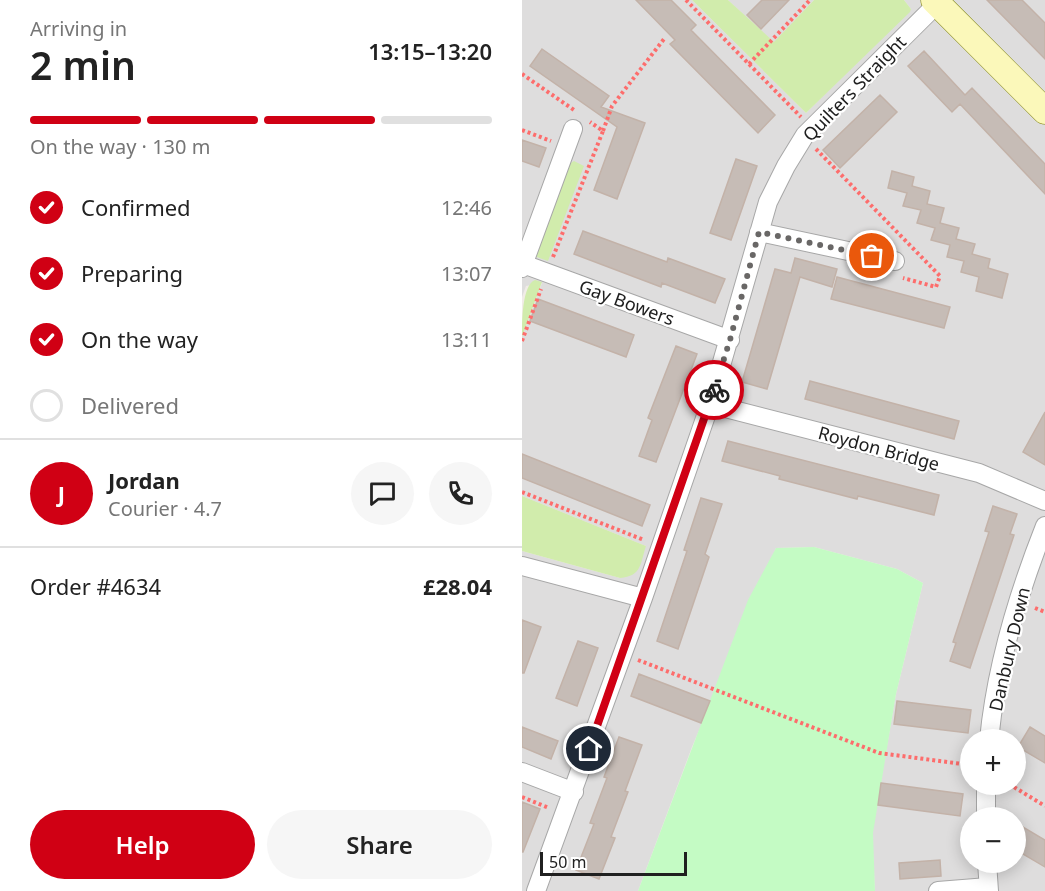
<!DOCTYPE html>
<meta charset="utf-8">
<style>
:root{--surface:#fff;--page:#f6f6f6;--text:#222;--muted:#767676;--line:#e0e0e0;--accent:#d00014}
body{margin:0;font-family:"Noto Sans",sans-serif;background:var(--page);color:var(--text);height:100vh;display:flex;flex-direction:column;font-size:22px;white-space:nowrap}
*{box-sizing:border-box;margin:0}
p{font-size:20px;color:var(--muted)}
.icon{flex:none;width:33px;height:33px;fill:none;stroke:currentColor;stroke-width:2;stroke-linecap:round;stroke-linejoin:round}
.map{position:relative;flex:1;overflow:hidden}
.drawer{display:flex;flex-direction:column;background:var(--surface);width:522px}
.drawer>*{flex:none}
.controls{position:absolute;left:438px;top:729px;display:grid;gap:12px}
.controls a{display:grid;place-items:center;width:66px;height:66px;border-radius:50%;background:var(--surface);box-shadow:0 3px 15px #0003;font-size:30px}
.scale{position:absolute;left:18px;bottom:15px;width:147px;box-sizing:border-box;padding-left:6px;border:3px solid #202020;border-top:0;font-size:16px;line-height:21px;white-space:nowrap;color:#202020;-webkit-text-stroke:4px #fff;paint-order:stroke}
.pin{position:absolute;display:grid;place-items:center;width:51px;height:51px;color:#fff;margin:-26px;border:3px solid #fff;border-radius:50%;box-shadow:0 2px 6px #0007}
.courier{position:absolute;display:grid;place-items:center;width:60px;height:60px;margin:-30px;border:4px solid #d00014;border-radius:50%;background:#fff;color:#222;box-shadow:0 2px 8px #0007}
.summary em{font-style:normal;font-weight:600}
.summary div{display:flex;flex-direction:column-reverse}
.summary{display:flex;align-items:center;justify-content:space-between;height:102px;padding:0 30px}
h1{font-size:39px;font-weight:600;line-height:45px}
.bar{display:grid;grid-template-columns:repeat(4,1fr);gap:9px 6px;align-content:center;height:72px;padding:0 30px}
.bar i{height:8px;border-radius:4px;background:var(--line)}
.bar .current{background:var(--accent)}
.bar p{grid-column:span 4}
.line{display:flex;align-items:center;gap:15px;padding:0 30px;border-top:2px solid var(--line)}
.line div{flex:1}
.round{display:grid;place-items:center;flex:none;width:63px;height:63px;border-radius:32px;background:var(--page)}
ol{padding:0 30px;list-style:none}
li{display:flex;align-items:center;gap:18px;height:66px}
li p{margin-inline-start:auto}
li .icon{padding:6px;border-radius:50%;background:var(--accent);color:#fff;stroke-width:4}
li:last-child{color:var(--muted)}
li i{width:33px;height:33px;border:3px solid var(--line);border-radius:50%}
.action{display:flex;gap:12px;margin-top:auto;padding:12px 30px}
.action a{flex:1;height:69px;border-radius:36px;background:var(--accent);color:#fff;font-size:24px;font-weight:600;line-height:69px;text-align:center}
.action a+a{background:var(--page);color:var(--text)}
main{display:flex;flex:1;min-height:0}
.map>svg:first-child{display:block}
.residential{fill:#dedddd;fill-rule:evenodd}
.grass{fill:#d1ecac}
.park{fill:#c4fbc4}
.building{fill:#c6bcb6;stroke:#c3b2a8;stroke-width:1.5}
.lines{fill:none;stroke-linecap:round;stroke-linejoin:round}
.street-casing{stroke:#a7a7a7;stroke-width:20}
.secondary-casing{stroke:#7a7c03;stroke-width:27}
.path{stroke:#fd6d6c;stroke-width:4;stroke-dasharray:3 3;stroke-linecap:butt}
.street{stroke:#fff;stroke-width:18}
.secondary{stroke:#fbf8ba;stroke-width:26}
.done{stroke:#696766;stroke-width:6;stroke-dasharray:0 10.8}
.route{stroke:#d00014;stroke-width:8}
.labels{text-anchor:middle;dominant-baseline:central;stroke-width:4.5;stroke-linejoin:round;paint-order:stroke}
.street-label{font-size:18px;fill:#202020;stroke:#fff}
</style>
<main>
<section class="drawer">
<div class="summary"><div><h1>2 min</h1><p>Arriving in</p></div><em>13:15–13:20</em></div>
<div class="bar"><i class="current"></i><i class="current"></i><i class="current"></i><i></i><p>On the way · 130 m</p></div>
<ol>
<li><svg class="icon" aria-label="check" viewBox="0 0 24 24"><path d="M5 12l5 5 9-10"/></svg>Confirmed<p>12:46</p></li>
<li><svg class="icon" aria-label="check" viewBox="0 0 24 24"><path d="M5 12l5 5 9-10"/></svg>Preparing<p>13:07</p></li>
<li><svg class="icon" aria-label="check" viewBox="0 0 24 24"><path d="M5 12l5 5 9-10"/></svg>On the way<p>13:11</p></li>
<li><i></i>Delivered</li>
</ol>
<div class="line" style="height:108px"><b class="round" style="background:var(--accent);color:#fff">J</b><div><b>Jordan</b><p>Courier · 4.7</p></div><a class="round"><svg class="icon" aria-label="chat" viewBox="0 0 24 24"><path d="M4 5h16v11H9l-5 4z"/></svg></a><a class="round"><svg class="icon" aria-label="phone" viewBox="0 0 24 24"><path d="M5 4h4l2 5-3 2q2 4 5 5l2-3 5 2v4C11 20 4 13 5 4z"/></svg></a></div>
<div class="line" style="height:78px"><div>Order #4634</div><b>£28.04</b></div>
<div class="action"><a>Help</a><a>Share</a></div>
</section>
<div class="map">
<svg width="523" height="891" viewBox="0 0 523 891">
<rect width="100%" height="100%" fill="#f1ece7"/>
<path class="residential" d="M0,0H170L284,113L389,9L382,0H523V891H353L350,833L374,694L401,583L375,569L292,547L254,548L170,747L116,891H0V551L98,578L124,546L0,496V337L20,283L4,286L0,297ZM448,740H494V784H448ZM448,818H494V862H448Z
M206,0H292L252,43Z"/>
<path class="grass" d="M170,0H206L252,42L292,0H382L389,9L388,12L284,113Z
M52,161L62,166L26,261L12,256L47,164Z
M13,280L20,282L0,337C0,322 0,285 13,280Z
M0,496L124,546C118,564 120,576 98,578L0,551Z"/>
<path class="park" d="M292,547L375,569L401,583L374,694L351,833L353,891H116L226,600L254,548Z"/>
<path class="building" d="M114,0H149L174,25L169,30L253,115L236,133L148,44L153,40Z
M240,0H267L239,29L225,15Z
M465,0H500L523,23V59Z
M20,49L87,96L79,107L123,123L95,199L72,190L95,127L8,66Z
M402,51L443,95L450,88L523,164V194L438,104L430,112L386,66Z
M358,95L375,112L318,168L301,150Z
M0,140L24,148L17,167L0,161Z
M214,159L235,166L209,240L188,233Z
M370,171L392,177L390,186L408,191L405,204L422,208L418,223L437,228L434,239L453,244L450,254L468,259L466,268L486,274L480,298L454,291L457,277L439,272L442,261L425,257L428,245L409,240L413,228L395,223L399,210L381,206L385,193L366,188Z
M61,231L145,262L146,258L203,279L193,303L140,283L139,287L52,254Z
M273,258L315,269L310,287L278,277L245,389L220,382L253,269L269,273Z
M315,277L428,307L422,328L309,299Z
M16,299L112,335L104,357L8,321Z
M154,346L175,354L134,462L117,456L130,420L126,418Z
M288,381L437,421L432,439L283,399Z
M523,412V465L501,452Z
M206,441L417,495L412,515L336,496L335,499L257,479L258,476L200,461Z
M0,454L128,505L120,526L0,478Z
M179,498L200,504L183,554L187,557L156,649L135,641L165,551L162,550Z
M471,506L495,514L488,534L492,535L448,668L428,661L434,643L431,642L467,532L463,531Z
M0,620L19,627L2,673H0Z
M56,641L76,648L55,706L34,698Z
M117,674L188,701L179,723L109,696Z
M375,701L449,710L446,733L372,724Z
M0,727L36,741L29,759L0,747Z
M508,727L523,736V763L496,747Z
M97,737L120,745L103,791L106,792L89,837L93,838L77,879L54,870L72,824L68,823L85,778L82,777Z
M359,783L441,794L438,816L356,805Z
M0,802L18,809L1,852H0Z
M494,823L523,840V867L494,850Z
M418,860L419,876L378,879L377,863Z"/>
<g class="lines">
<g class="street-casing">
<path id="street" d="M237,232L373,261
M1,264L208,340
M0,268L51,129
M188,404L457,473L523,501
M0,566L121,598
M467,740C474,667 496,594 523,526
M0,772L52,792
M464,818V784
M465,862L467,891
M14,891L121,598L188,404L246,202L264,166L283,135L415,4
M416,891L466,887"/>
</g>
<g class="secondary-casing">
<path id="secondary" d="M412,0L523,111"/>
</g>
<path class="path" d="M164,0L279,117
M227,64L288,0
M0,74L52,110
M0,130L29,141
M81,131L90,106L142,39
M294,149L418,276L414,287L381,278
M31,257L81,131L68,122
M0,341L19,289
M0,492L122,540
M513,608L523,612
M116,660L357,753L448,765
M487,784L523,806
M0,797L27,808"/>
<use href="#street" class="street"/>
<use href="#secondary" class="secondary"/>
</g>
<g class="lines">
<path class="done" d="M192,390L208,340L237,232L350,256"/>
<path class="route" d="M67,749L192,390"/>
</g>
<g class="labels">
<g class="street-label">
<text transform="translate(332 88) rotate(-46)">Quilters Straight</text>
<text transform="translate(105 302) rotate(20)">Gay Bowers</text>
<text transform="translate(357 448) rotate(15)">Roydon Bridge</text>
<text transform="translate(487 649) rotate(-77)">Danbury Down</text>
</g>
</g>
</svg>
<div class="controls">
<a>+</a>
<a>−</a>
</div>
<div class="scale">50 m</div>
<div class="pin" style="left:350px;top:256px;background:#ea580c"><svg class="icon" aria-label="bag" viewBox="0 0 24 24"><path d="M5 8h14l-1 12H6zM9 8a3 3 0 0 1 6 0"/></svg></div>
<div class="pin" style="left:67px;top:749px;background:#1f2937"><svg class="icon" aria-label="home" viewBox="0 0 24 24"><path d="M3 11l9-7 9 7M6 9v11h12V9"/></svg></div>
<div class="courier" style="left:192px;top:390px"><svg class="icon" aria-label="bike" viewBox="0 0 24 24"><circle cx="6" cy="16" r="4"/><circle cx="18" cy="16" r="4"/><path d="M6 16l4-8h5l3 8M10 8l3 8H6M13 5h3"/></svg></div>
</div>
</main>
